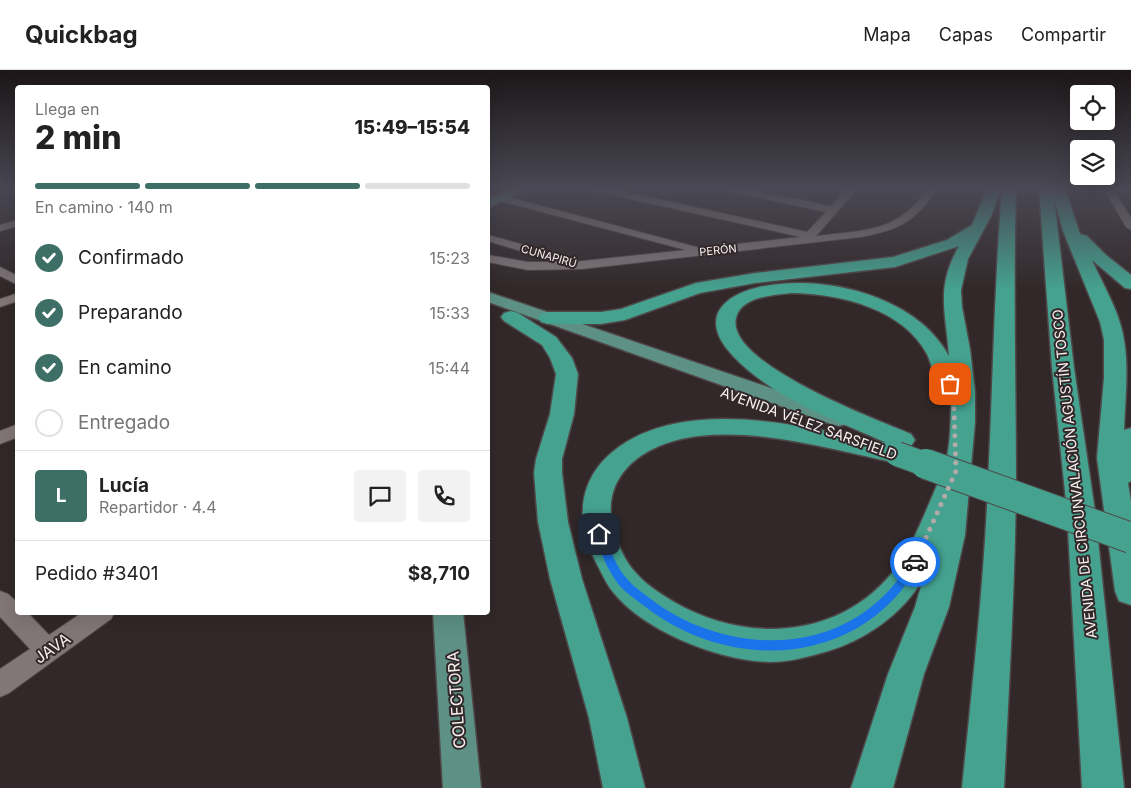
<!DOCTYPE html>
<html lang="es">
<meta charset="utf-8">
<style>
:root{--surface:#fff;--page:#f2f2f2;--text:#222;--muted:#767676;--line:#e0e0e0;--accent:#3d6f66}
body{margin:0;font-family:Inter,sans-serif;background:var(--page);color:var(--text);height:100vh;display:flex;flex-direction:column;font-size:19px;white-space:nowrap}
*{box-sizing:border-box;margin:0}
p{font-size:16px;color:var(--muted)}
.icon{flex:none;width:28px;height:28px;fill:none;stroke:currentColor;stroke-width:2;stroke-linecap:round;stroke-linejoin:round}
.map{position:relative;flex:1;overflow:hidden}
.sheet{position:absolute;left:15px;top:15px;width:475px;height:530px;display:flex;flex-direction:column;background:var(--surface);border-radius:5px;box-shadow:0 5px 20px #0002}
.sheet>*{flex:none}
.controls{position:absolute;left:1070px;top:15px;display:grid;gap:10px}
.controls a{display:grid;place-items:center;width:45px;height:45px;border-radius:5px;background:var(--surface);box-shadow:0 5px 20px #0002;font-size:25px}
.pin{position:absolute;display:grid;place-items:center;width:42px;height:42px;color:#fff;margin:-21px;border-radius:10px;box-shadow:0 2px 8px #0006}
.courier{position:absolute;display:grid;place-items:center;width:50px;height:50px;margin:-25px;border:4px solid #1a73e8;border-radius:50%;background:#fff;color:#222;box-shadow:0 1px 6px #0007}
.headline em{font-style:normal;font-weight:800}
.headline div{display:flex;flex-direction:column-reverse}
.headline{display:flex;align-items:center;justify-content:space-between;height:85px;padding:0 20px}
h1{font-size:32px;font-weight:800;line-height:38px}
.bar{display:grid;grid-template-columns:repeat(4,1fr);gap:8px 5px;align-content:center;height:60px;padding:0 20px}
.bar i{height:6px;border-radius:4px;background:var(--line)}
.bar .active{background:var(--accent)}
.bar p{grid-column:span 4}
.line{display:flex;align-items:center;gap:12px;padding:0 20px;border-top:1px solid var(--line)}
.line div{flex:1}
.round{display:grid;place-items:center;flex:none;width:52px;height:52px;border-radius:5px;background:var(--page)}
ol{padding:0 20px;list-style:none}
li{display:flex;align-items:center;gap:15px;height:55px}
li p{margin-inline-start:auto}
li .icon{padding:5px;border-radius:50%;background:var(--accent);color:#fff;stroke-width:4}
li:last-child{color:var(--muted)}
li i{width:28px;height:28px;border:2px solid var(--line);border-radius:50%}
header{display:flex;align-items:center;gap:30px;box-sizing:border-box;height:70px;padding:0 25px;background:var(--surface);border-bottom:1px solid var(--line)}
header strong{font-size:24px}
nav{display:flex;gap:28px;margin-inline-start:auto;font-size:18px}
.map>svg:first-child{display:block}
.lines{fill:none;stroke-linecap:round;stroke-linejoin:round}
.minor-casing{stroke:#4f4748;stroke-width:2}
.major-casing{stroke:#4f4748;stroke-width:3}
.highway-casing{stroke:#4f4748;stroke-width:3}
.minor{fill:#827778;fill-rule:evenodd}
.major{fill:#5d9186;fill-rule:evenodd}
.highway{fill:#45a28f;fill-rule:evenodd}
.highway-bridge-far1-casing{stroke:#4f4748;stroke-width:26;stroke-linecap:butt}
.highway-bridge-casing{stroke:#4f4748;stroke-width:32;stroke-linecap:butt}
.highway-bridge-far1{stroke:#45a28f;stroke-width:24}
.highway-bridge{stroke:#45a28f;stroke-width:30}
.route{fill:#1a73e8}
.done{stroke:#b2aaab;stroke-width:5;stroke-dasharray:0 9}
.labels{text-anchor:middle;dominant-baseline:central;stroke-width:4;stroke-linejoin:round;paint-order:stroke}
.far-street-label{font-size:11px;fill:#f7f0f1;stroke:#322829}
.street-label{font-size:14px;fill:#f7f0f1;stroke:#322829}
.near-street-label{font-size:16px;fill:#f7f0f1;stroke:#322829}
</style>
<header>
<strong>Quickbag</strong>
<nav><a>Mapa</a><a>Capas</a><a>Compartir</a></nav>
</header>
<div class="map">
<svg width="1131" height="718" viewBox="0 0 1131 718">
<rect width="100%" height="100%" fill="#322829"/>
<g class="lines">
<g class="minor-casing">
<path id="minor" d="M594,119H613L807,162L826,142L733,122L728,119H747L831,136L847,119H857L816,166C864,160 898,163 927,119H937C915,152 899,160 861,167L582,199L528,200L488,192V185L528,192H557L488,171V165L571,188L573,192L686,180L497,130V126L500,125L700,178L801,167L599,122Z
M1104,119H1131V122H1115L1131,148V160L1126,157Z
M18,150V156L0,161V155Z
M0,197L18,206V215L0,206Z
M18,223V231L0,237V229Z
M18,354V367L0,374V361Z
M0,521L8,524L18,533V542H27L49,565L83,542H115L111,549L9,623L0,627V599L30,579L0,547Z"/>
</g>
<g class="major-casing">
<path id="major" d="M509,119H525L488,138V129Z
M488,222L847,344L850,349L847,354L839,356L831,354L488,232Z
M433,542H463L481,718H443Z"/>
</g>
<g class="highway-casing">
<path id="highway" d="M987,119H1001L991,146L968,189L961,220L962,237L970,279L975,322V352L965,465L949,537L924,604L893,718H851L888,604L915,537L923,509C902,545 864,571 825,582C807,587 789,592 770,592C720,591 645,562 613,522C607,515 603,506 599,498C551,412 617,356 701,350C764,345 826,362 887,373C835,350 774,329 733,286C651,200 890,178 949,286C946,242 935,218 959,176L895,197L755,213L700,223L625,250L601,254H548L541,252L538,248L541,244L548,242H601L621,239L696,213L755,203L893,187L947,170L972,155ZM792,223C840,224 902,238 927,284C934,299 935,319 944,331L951,333C951,351 950,381 944,398C942,406 937,414 934,422C922,450 911,479 892,503C837,570 745,573 674,532C661,524 646,515 636,503C626,493 620,479 615,465C596,405 645,372 699,366C765,359 833,380 897,393L906,390L910,384L905,377L911,376L915,370L911,364C877,350 725,293 736,248C741,226 775,225 792,223Z
M1002,119H1016C1013,218 1016,316 1016,415C1015,516 1009,617 1004,718H962C972,617 984,515 988,413C993,315 994,217 1002,119Z
M1039,119H1065L1080,164L1087,166L1106,185L1131,205V219L1125,218L1092,190C1103,215 1120,242 1124,270C1129,299 1125,330 1124,360L1131,358V411L1128,413L1131,431V535L1119,531L1115,521L1097,388L1104,308V270L1100,252L1063,161L1054,128L1074,298L1095,441L1124,718H1082L1067,441L1052,298Z
M511,241L518,243L556,267L572,288L578,304L574,344L562,389V403L568,452L582,509L627,648L645,718H603L589,648L550,509L538,452L534,403L536,389L550,344L556,304L550,288L542,275L504,251L501,247L504,243Z"/>
</g>
<use href="#minor" class="minor"/>
<use href="#major" class="major"/>
<use href="#highway" class="highway"/>
<g class="highway-bridge-far1-casing">
<path id="highway-bridge-far1" d="M897,384L930,396"/>
</g>
<g class="highway-bridge-casing">
<path id="highway-bridge" d="M926,394L1131,468"/>
</g>
<use href="#highway-bridge-far1" class="highway-bridge-far1"/>
<use href="#highway-bridge" class="highway-bridge"/>
</g>
<linearGradient id="sky" x2="0" y2="1"><stop stop-color="#1c1617"/><stop offset="0.54" stop-color="#494854"/><stop offset="1" stop-color="#494854" stop-opacity="0"/></linearGradient>
<rect width="1131" height="220" fill="url(#sky)"/>
<path class="route" d="M599,460L602,461C610,477 615,496 627,509C635,518 646,525 656,533C714,574 795,585 857,547C874,536 890,522 901,505C905,499 909,490 915,488L920,492C867,593 739,605 651,541C641,533 628,525 619,515C608,501 600,481 594,464Z"/>
<g class="lines">
<path class="done" d="M915,492L956,401L954,339L950,314"/>
</g>
<g class="labels">
<g class="far-street-label">
<text transform="translate(718 180) rotate(-6)">PERÓN</text>
<text transform="translate(549 186) rotate(16)">CUÑAPIRÚ</text>
</g>
<g class="street-label">
<text transform="translate(809 353) rotate(20)">AVENIDA VÉLEZ SARSFIELD</text>
<text transform="translate(1074 404) rotate(-96)">AVENIDA DE CIRCUNVALACIÓN AGUSTÍN TOSCO</text>
</g>
<g class="near-street-label">
<text transform="translate(52 578) rotate(-35)">JAVA</text>
<text transform="translate(456 630) rotate(-94)">COLECTORA</text>
</g>
</g>
</svg>
<div class="controls">
<a><svg class="icon" aria-label="locate" viewBox="0 0 24 24"><circle cx="12" cy="12" r="6"/><path d="M12 2v4M12 18v4M2 12h4M18 12h4"/></svg></a>
<a><svg class="icon" aria-label="layers" viewBox="0 0 24 24"><path d="M12 4l9 5-9 5-9-5zM3 14l9 5 9-5"/></svg></a>
</div>
<div class="pin" style="left:950px;top:314px;background:#ea580c"><svg class="icon" aria-label="bag" viewBox="0 0 24 24"><path d="M5 8h14l-1 12H6zM9 8a3 3 0 0 1 6 0"/></svg></div>
<div class="pin" style="left:599px;top:464px;background:#1f2937"><svg class="icon" aria-label="home" viewBox="0 0 24 24"><path d="M3 11l9-7 9 7M6 9v11h12V9"/></svg></div>
<div class="courier" style="left:915px;top:492px"><svg class="icon" aria-label="car" viewBox="0 0 24 24"><path d="M5 17H2v-5l4-1 3-4h7l3 4 3 1v5h-3M9 17h6M6 11h13"/><circle cx="7" cy="17" r="2"/><circle cx="17" cy="17" r="2"/></svg></div>
<section class="sheet">
<div class="headline"><div><h1>2 min</h1><p>Llega en</p></div><em>15:49–15:54</em></div>
<div class="bar"><i class="active"></i><i class="active"></i><i class="active"></i><i></i><p>En camino · 140 m</p></div>
<ol>
<li><svg class="icon" aria-label="check" viewBox="0 0 24 24"><path d="M5 12l5 5 9-10"/></svg>Confirmado<p>15:23</p></li>
<li><svg class="icon" aria-label="check" viewBox="0 0 24 24"><path d="M5 12l5 5 9-10"/></svg>Preparando<p>15:33</p></li>
<li><svg class="icon" aria-label="check" viewBox="0 0 24 24"><path d="M5 12l5 5 9-10"/></svg>En camino<p>15:44</p></li>
<li><i></i>Entregado</li>
</ol>
<div class="line" style="height:90px"><b class="round" style="background:var(--accent);color:#fff">L</b><div><b>Lucía</b><p>Repartidor · 4.4</p></div><a class="round"><svg class="icon" aria-label="chat" viewBox="0 0 24 24"><path d="M4 5h16v11H9l-5 4z"/></svg></a><a class="round"><svg class="icon" aria-label="phone" viewBox="0 0 24 24"><path d="M5 4h4l2 5-3 2q2 4 5 5l2-3 5 2v4C11 20 4 13 5 4z"/></svg></a></div>
<div class="line" style="height:65px"><div>Pedido #3401</div><b>$8,710</b></div>
</section>
</div>
